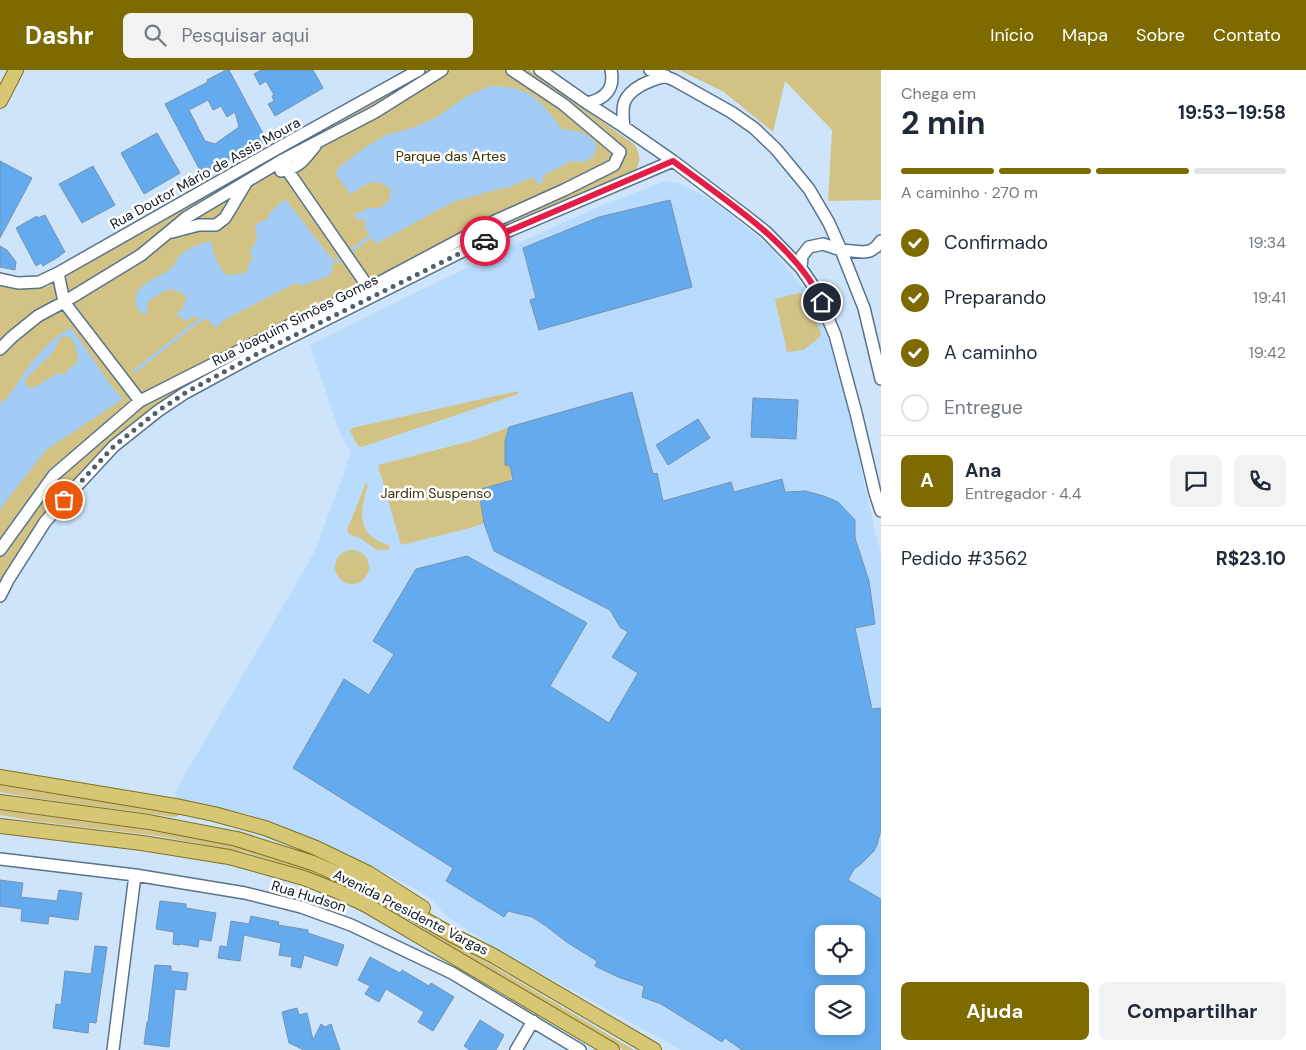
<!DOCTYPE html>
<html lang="pt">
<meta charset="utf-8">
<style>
:root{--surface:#fff;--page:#f2f2f3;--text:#1f2937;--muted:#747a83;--line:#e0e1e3;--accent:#7d6a01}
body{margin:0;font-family:"DM Sans",sans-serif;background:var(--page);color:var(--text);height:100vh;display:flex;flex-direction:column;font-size:19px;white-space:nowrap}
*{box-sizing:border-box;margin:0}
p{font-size:16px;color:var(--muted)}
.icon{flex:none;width:28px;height:28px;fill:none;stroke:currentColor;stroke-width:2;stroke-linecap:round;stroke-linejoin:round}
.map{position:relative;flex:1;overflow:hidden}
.sheet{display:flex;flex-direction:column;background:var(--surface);width:425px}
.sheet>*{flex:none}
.tools{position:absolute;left:815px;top:855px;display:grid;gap:10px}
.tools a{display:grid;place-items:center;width:50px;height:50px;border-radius:8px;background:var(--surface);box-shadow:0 2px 12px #0003;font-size:25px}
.pin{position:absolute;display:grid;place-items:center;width:42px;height:42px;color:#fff;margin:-21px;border:2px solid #fff;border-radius:50%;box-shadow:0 1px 5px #0007}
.courier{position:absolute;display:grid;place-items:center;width:50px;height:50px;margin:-25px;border:4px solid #e11d48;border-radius:50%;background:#fff;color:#222;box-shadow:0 1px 6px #0007}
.headline em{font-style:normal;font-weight:700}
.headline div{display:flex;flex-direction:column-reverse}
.headline{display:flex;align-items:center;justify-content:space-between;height:85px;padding:0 20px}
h1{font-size:32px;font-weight:700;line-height:38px}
.bar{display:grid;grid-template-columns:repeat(4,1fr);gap:8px 5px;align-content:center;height:60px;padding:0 20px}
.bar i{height:6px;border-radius:4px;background:var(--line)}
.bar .current{background:var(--accent)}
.bar p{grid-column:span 4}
.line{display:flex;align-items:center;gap:12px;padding:0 20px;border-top:1px solid var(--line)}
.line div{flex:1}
.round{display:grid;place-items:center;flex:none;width:52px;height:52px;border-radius:8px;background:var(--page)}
ol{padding:0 20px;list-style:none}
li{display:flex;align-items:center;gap:15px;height:55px}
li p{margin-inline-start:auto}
li .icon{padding:5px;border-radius:50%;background:var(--accent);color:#fff;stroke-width:4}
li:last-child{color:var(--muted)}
li i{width:28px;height:28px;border:2px solid var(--line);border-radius:50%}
.button{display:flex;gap:10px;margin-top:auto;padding:10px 20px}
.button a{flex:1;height:58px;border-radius:8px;background:var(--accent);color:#fff;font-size:20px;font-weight:700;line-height:58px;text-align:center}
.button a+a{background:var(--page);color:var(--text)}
header{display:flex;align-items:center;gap:30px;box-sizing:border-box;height:70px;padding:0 25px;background:var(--accent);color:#fff}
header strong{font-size:24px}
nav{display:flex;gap:28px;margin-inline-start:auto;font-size:18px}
.search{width:350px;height:45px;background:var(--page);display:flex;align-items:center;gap:12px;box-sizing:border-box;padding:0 18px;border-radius:8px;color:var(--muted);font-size:19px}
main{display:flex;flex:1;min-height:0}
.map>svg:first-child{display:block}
.built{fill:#b9dbfd;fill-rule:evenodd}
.green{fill:#d2c384}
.water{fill:#a2ccf5;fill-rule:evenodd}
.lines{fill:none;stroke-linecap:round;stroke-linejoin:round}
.stream{stroke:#a2ccf5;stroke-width:3}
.building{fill:#63abee;stroke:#7892ac;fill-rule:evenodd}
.minor-casing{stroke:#59738b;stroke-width:14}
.major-casing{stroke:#7f711c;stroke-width:16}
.minor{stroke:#fff;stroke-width:11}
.major{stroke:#d7c775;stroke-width:14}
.done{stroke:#505f6d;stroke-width:5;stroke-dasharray:0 9}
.route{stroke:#e11d48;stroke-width:6}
.labels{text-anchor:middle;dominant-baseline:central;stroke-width:5;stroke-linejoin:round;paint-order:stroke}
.park-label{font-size:14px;fill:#3a3104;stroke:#fff}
.street-label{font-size:14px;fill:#0d1721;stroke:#fff}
</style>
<header>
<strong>Dashr</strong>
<div class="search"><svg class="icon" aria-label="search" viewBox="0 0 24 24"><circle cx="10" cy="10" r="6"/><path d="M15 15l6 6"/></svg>Pesquisar aqui</div>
<nav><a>Início</a><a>Mapa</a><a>Sobre</a><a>Contato</a></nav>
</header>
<main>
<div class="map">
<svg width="881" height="980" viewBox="0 0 881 980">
<rect width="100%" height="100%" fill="#cde4fa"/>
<path class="built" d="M666,111L681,114L715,132L771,178L806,222L811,229L827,264L855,364L862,404L881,486V980H681L492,876L445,845L431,828L371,795L281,756L249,744L176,730L175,722L314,483L344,403L351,381L340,363L310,275L384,238L512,176L603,135ZM824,864H856V896H824ZM824,924H856V956H824Z"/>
<path class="green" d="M429,0H529L634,74C642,85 641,96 631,106L472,170L247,283L169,326L106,377L51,436L5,503L0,514V215C17,218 32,221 49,216Z
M679,0H881V130L828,131L832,60L785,11L773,62L724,22Z
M799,223L802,224L811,240L821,263L820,267L803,280L787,282L775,229Z
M518,321V324L362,377L358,376L350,361L352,358Z
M509,357L505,371V395L510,396L512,407L509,411L481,419L479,422L484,453L470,458L401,475L378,395L475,370Z
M366,413L368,415C363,432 356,453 372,467C377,471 384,473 390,476L389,480H377L360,468L350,465L347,460Z
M335 497a17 17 0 1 1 34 0a17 17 0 1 1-34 0Z
M0,714L171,740L177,743L179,746L174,747L33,728L0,722Z
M0,740L199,767L247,778L305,797L383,830L634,980H623L409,850L365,826L290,797L248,783L158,766L34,751L0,745Z"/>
<path class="water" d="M490,16C532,17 538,28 562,59C577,61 589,62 597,75L594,86L584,92L571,91L543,106V112L538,114L532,107L508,118L495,120L453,132L376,174L365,158V149L357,150L354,145L368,138H380L389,130L391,121C384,112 375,110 365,115C359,118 356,122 350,124L337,106L336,103L339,97L367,76L386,65L415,57L437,47L467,26Z
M286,130L332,189C333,196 334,200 329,206L301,216L296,213L224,250L216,258L210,253L209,249L192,247L187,251L176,245L183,238L186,227C171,213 162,222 148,232L147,244C141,244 137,240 136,235C132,214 157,209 169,200C176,195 177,186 184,182C191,177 201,174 209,171L212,173C213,185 219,197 226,205C233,205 238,203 244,204L249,197L248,193L252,190V185L249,183C256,172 259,168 255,155L262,151L268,149V145L282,131Z
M71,258L113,318L123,329L46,380L0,439V333L6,330C24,304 42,272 71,258ZM67,266L73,270L78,286L77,293L69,298L65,304H62L58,303L35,317L28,318L26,315L25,310L53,282L61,267Z"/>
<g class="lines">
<path class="stream" d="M350,182L373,164
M329,190H340L342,189
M135,301L194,254L208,246"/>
</g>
<path class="building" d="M226,0H229L267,71L203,106L165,34L208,12L207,10ZM208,30L213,40L221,36L227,47L235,42L239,57L215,74L205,71L189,40Z
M261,0H313L323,18L275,46L268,34L274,31L272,26L274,25L266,11L260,15L254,4Z
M157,63L180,103L144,124L121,83Z
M0,91L32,108L0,168Z
M93,96L115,135L82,153L59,114Z
M670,130L692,217L539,260L530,230L536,228L523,178L599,147Z
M45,145L65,182L60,185V186L43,196L41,193L36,196L16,158L37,146L38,148Z
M0,176L7,180L16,192L15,200L0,197Z
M632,322L653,404L657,403L663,431L731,412L734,422L782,409L785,422L805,421L824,426L838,432L855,450V468L869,511L875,554L855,558L872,639L881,638V760L877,775L874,781L861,794L854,799L848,810L881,829V980H742L725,968L722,972L661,934L642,927L644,916L618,907L595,896L597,891L568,873L546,856L532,847L508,841L504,847L446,811L453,798L293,698L344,609L369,625L394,584L373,571L416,499L467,486L587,553L550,616L609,653L638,603L612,587L628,562L620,557L610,540L494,481L484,453L479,422L481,419L513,410L510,396L505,395V371L509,357ZM824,864H856V896H824ZM824,924H856V956H824Z
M753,328L798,330L796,369L751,367Z
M698,349L710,368L668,395L656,375Z
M0,810L23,813L21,827L57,831L59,820L82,823L78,850L49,846L48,854L21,851L22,839L0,836Z
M160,831L186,834V838L216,843L211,871L199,869L198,877L181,874L180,875L173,874L174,862L156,859Z
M251,846L279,852L278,855L308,860V863L344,875L337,896L304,885L301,898L291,896L292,887L279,885L281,873L244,865L240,891L218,888L220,876L227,877L231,851L249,854Z
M95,876L107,877L96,953L89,952L88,963L53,958L56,934L61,935L65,901L91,904Z
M370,887L400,903L402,900L429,916L431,913L454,927L433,961L418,952L424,942L386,919L379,932L365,924L370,916L358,910Z
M155,895L171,896V901L188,903L186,920L175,919L169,977L144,974L147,952H148Z
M297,938L299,945L307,943L313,970L321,954L325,957L331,954L340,980H304L289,973L282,942Z
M480,950L504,965L496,980H470L464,976Z"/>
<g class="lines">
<g class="minor-casing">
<path id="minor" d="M540,0L587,33L624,57L673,91L747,147L766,162L801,198L816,220L835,265L856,343L875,423L881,441
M650,0L674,10L731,42L754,58L776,79L809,119L829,153L841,180L864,238L881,309
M587,33C605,29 615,19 611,0
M624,57C623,49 622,41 624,33C630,17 651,10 666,6
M281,91L373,224
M281,101C299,98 304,90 315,76
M172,162L199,155H216L225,148L246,113
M801,198L802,186L809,177L823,174L841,180L863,182L870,181L876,177L881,171
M58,203L64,232L140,331
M0,209L18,213L39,212L58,203L280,77L419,0
M0,279L12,267L38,246L64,232L141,185L187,147L281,91L375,42L442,0
M0,480L54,405L140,331L292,254L369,218L495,151L564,120L614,95L620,82L563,34L512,0
M0,526L8,510L45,452L74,419L114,376L158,341L185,323L259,283L471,177L673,91
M0,789L135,805L245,823L301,837L351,855L452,903L580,980
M113,980L135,805
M516,980L533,951"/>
</g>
<g class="major-casing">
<path id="major" d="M0,31L16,0
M0,707L181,737L214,744L265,758L316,778L368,803L423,838
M0,732L149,752L237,769L313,793L375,821L452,865L492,885L654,980
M0,756L142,773L229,787L304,808L337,821L368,836L612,980"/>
</g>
<use href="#minor" class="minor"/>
<use href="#major" class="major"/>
</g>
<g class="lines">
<path class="done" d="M64,430L114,376L158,341L185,323L259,283L485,171"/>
<path class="route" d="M485,171L673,91C722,128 797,175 822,232"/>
</g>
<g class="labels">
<g class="park-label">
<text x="451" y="86">Parque das Artes</text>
<text x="436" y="423">Jardim Suspenso</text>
</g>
<g class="street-label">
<text transform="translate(205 103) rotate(-29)">Rua Doutor Mário de Assis Moura</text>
<text transform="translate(295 250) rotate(-27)">Rua Joaquim Simões Gomes</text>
<text transform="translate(309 826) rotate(17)">Rua Hudson</text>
<text transform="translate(411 842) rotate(27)">Avenida Presidente Vargas</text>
</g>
</g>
</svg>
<div class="tools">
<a><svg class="icon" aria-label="locate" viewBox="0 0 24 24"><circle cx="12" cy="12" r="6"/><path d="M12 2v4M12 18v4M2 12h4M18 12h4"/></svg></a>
<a><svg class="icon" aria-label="layers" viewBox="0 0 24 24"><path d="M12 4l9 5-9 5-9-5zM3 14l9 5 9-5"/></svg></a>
</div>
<div class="pin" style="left:64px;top:430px;background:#ea580c"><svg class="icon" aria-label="bag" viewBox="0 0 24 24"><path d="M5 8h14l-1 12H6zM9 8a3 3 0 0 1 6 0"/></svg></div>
<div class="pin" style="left:822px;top:232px;background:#1f2937"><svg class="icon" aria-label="home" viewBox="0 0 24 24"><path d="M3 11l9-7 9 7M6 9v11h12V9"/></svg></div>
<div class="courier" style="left:485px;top:171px"><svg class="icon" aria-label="car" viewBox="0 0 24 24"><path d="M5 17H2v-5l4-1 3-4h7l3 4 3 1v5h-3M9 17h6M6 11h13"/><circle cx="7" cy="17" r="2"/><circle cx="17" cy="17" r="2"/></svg></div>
</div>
<section class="sheet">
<div class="headline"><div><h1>2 min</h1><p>Chega em</p></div><em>19:53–19:58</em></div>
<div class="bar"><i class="current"></i><i class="current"></i><i class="current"></i><i></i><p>A caminho · 270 m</p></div>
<ol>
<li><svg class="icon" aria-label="check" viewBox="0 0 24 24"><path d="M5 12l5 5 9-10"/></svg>Confirmado<p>19:34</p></li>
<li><svg class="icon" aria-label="check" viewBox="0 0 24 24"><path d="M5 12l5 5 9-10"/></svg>Preparando<p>19:41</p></li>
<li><svg class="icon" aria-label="check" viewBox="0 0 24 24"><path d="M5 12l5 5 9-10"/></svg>A caminho<p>19:42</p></li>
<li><i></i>Entregue</li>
</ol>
<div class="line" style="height:90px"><b class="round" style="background:var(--accent);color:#fff">A</b><div><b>Ana</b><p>Entregador · 4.4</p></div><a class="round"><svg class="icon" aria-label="chat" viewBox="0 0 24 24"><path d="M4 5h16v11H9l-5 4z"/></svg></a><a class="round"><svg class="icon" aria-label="phone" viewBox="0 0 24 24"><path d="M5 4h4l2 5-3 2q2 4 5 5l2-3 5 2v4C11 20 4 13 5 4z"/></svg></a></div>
<div class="line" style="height:65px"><div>Pedido #3562</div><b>R$23.10</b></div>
<div class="button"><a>Ajuda</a><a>Compartilhar</a></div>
</section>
</main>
